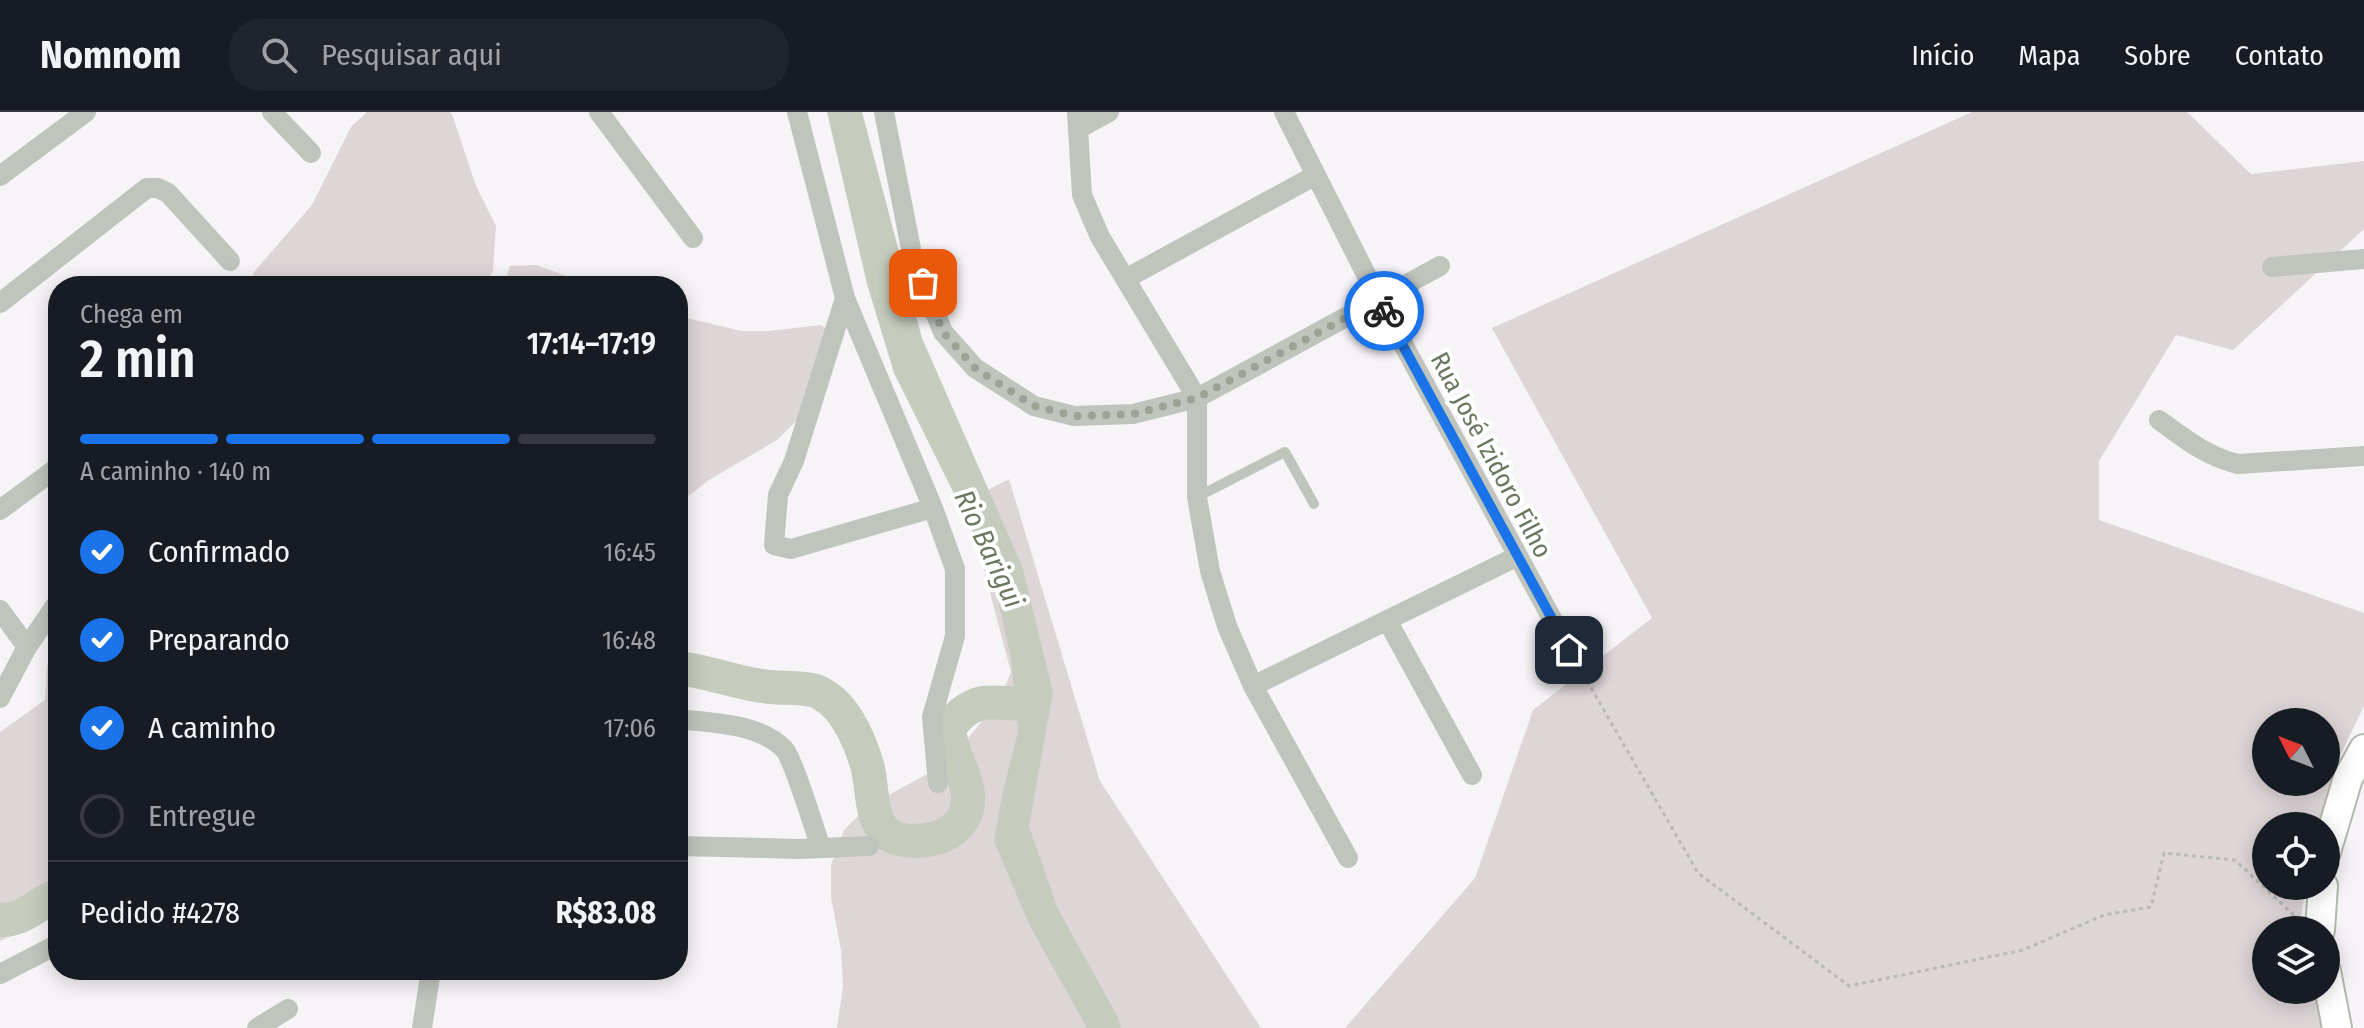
<!DOCTYPE html>
<html lang="pt">
<meta charset="utf-8">
<style>
:root{--surface:#171b24;--page:#20242c;--text:#f1f3f6;--muted:#9ea1a6;--line:#363941;--accent:#1a73e8}
body{margin:0;font-family:"Fira Sans Condensed",sans-serif;background:var(--page);color:var(--text);height:100vh;display:flex;flex-direction:column;font-size:30px;white-space:nowrap}
*{box-sizing:border-box;margin:0}
p{font-size:26px;color:var(--muted)}
.icon{flex:none;width:44px;height:44px;fill:none;stroke:currentColor;stroke-width:2;stroke-linecap:round;stroke-linejoin:round}
.map{position:relative;flex:1;overflow:hidden}
.sheet{position:absolute;left:48px;top:164px;width:640px;height:704px;display:flex;flex-direction:column;background:var(--surface);border-radius:32px;box-shadow:0 4px 20px #0003}
.sheet>*{flex:none}
.needle{width:52px;rotate:312deg}
.buttons{position:absolute;left:2252px;top:596px;display:grid;gap:16px}
.buttons a{display:grid;place-items:center;width:88px;height:88px;border-radius:50%;background:var(--surface);box-shadow:0 4px 20px #0003;font-size:40px}
.pin{position:absolute;display:grid;place-items:center;width:68px;height:68px;color:#fff;margin:-34px;border-radius:16px;box-shadow:0 4px 12px #0006}
.courier{position:absolute;display:grid;place-items:center;width:80px;height:80px;margin:-40px;border:6px solid #1a73e8;border-radius:50%;background:#fff;color:#222;box-shadow:0 2px 10px #0007}
.overview em{font-style:normal;font-weight:600}
.overview div{display:flex;flex-direction:column-reverse}
.overview{display:flex;align-items:center;justify-content:space-between;height:136px;padding:0 32px}
h1{font-size:52px;font-weight:600;line-height:60px}
.bar{display:grid;grid-template-columns:repeat(4,1fr);gap:12px 8px;align-content:center;height:96px;padding:0 32px}
.bar i{height:10px;border-radius:6px;background:var(--line)}
.bar .on{background:var(--accent)}
.bar p{grid-column:span 4}
.line{display:flex;align-items:center;gap:20px;padding:0 32px;border-top:2px solid var(--line)}
.line div{flex:1}
ol{padding:0 32px;list-style:none}
li{display:flex;align-items:center;gap:24px;height:88px}
li p{margin-inline-start:auto}
li .icon{padding:8px;border-radius:50%;background:var(--accent);color:#fff;stroke-width:4}
li:last-child{color:var(--muted)}
li i{width:44px;height:44px;border:4px solid var(--line);border-radius:50%}
header{display:flex;align-items:center;gap:48px;box-sizing:border-box;height:112px;padding:0 40px;background:var(--surface);border-bottom:2px solid var(--line)}
header strong{font-size:38px}
nav{display:flex;gap:44px;margin-inline-start:auto;font-size:28px}
.search{width:560px;height:72px;background:var(--page);display:flex;align-items:center;gap:20px;box-sizing:border-box;padding:0 28px;border-radius:32px;color:var(--muted);font-size:30px}
.map>svg:first-child{display:block}
.green{fill:#ded5d7;fill-rule:evenodd}
.water{fill:#c5ccbe}
.lines{fill:none;stroke-linecap:round;stroke-linejoin:round}
.river{stroke:#c5ccbe;stroke-width:34}
.secondary-casing{stroke:#b2b9ae;stroke-width:32}
.path{stroke:#b7bbb5;stroke-width:3;stroke-dasharray:4 4;stroke-linecap:butt}
.lane{stroke:#bfc4bc;stroke-width:10}
.street{stroke:#bfc4bc;stroke-width:20}
.secondary{stroke:#fff;stroke-width:28}
.done{stroke:#9aa394;stroke-width:8;stroke-dasharray:0 14.4}
.route{stroke:#1a73e8;stroke-width:10}
.labels{text-anchor:middle;dominant-baseline:central;stroke-width:8;stroke-linejoin:round;paint-order:stroke}
.street-label{font-size:26px;fill:#68785e;stroke:#fff}
.water-label{font-size:28px;font-style:italic;fill:#6c795e;stroke:#fff}
</style>
<header>
<strong>Nomnom</strong>
<div class="search"><svg class="icon" aria-label="search" viewBox="0 0 24 24"><circle cx="10" cy="10" r="6"/><path d="M15 15l6 6"/></svg>Pesquisar aqui</div>
<nav><a>Início</a><a>Mapa</a><a>Sobre</a><a>Contato</a></nav>
</header>
<div class="map">
<svg width="2364" height="916" viewBox="0 0 2364 916">
<rect width="100%" height="100%" fill="#f7f4f7"/>
<path class="green" d="M367,0H450L452,2L476,74L496,114L493,159L484,174H248L254,160L312,93L351,15Z
M1972,0H2187L2251,62L2364,49V117L2233,238L2176,223L2099,349V408L2364,501V594L2336,652L2319,714H2266V774H2306L2300,810L2301,818H2266V878H2314L2322,916H1345L1475,766L1533,598L1652,506L1492,216ZM2266,610H2326V670H2266Z
M536,153L595,174H503L510,154Z
M678,204L742,219H769L821,213L842,227L811,294L777,328L709,368L678,392Z
M1009,367L1100,669L1261,916H837L843,874L841,838L831,785V753L844,718L867,695L927,662L957,639L999,589L1011,560L966,389Z
M58,534V801L0,829V620L45,588L47,554Z"/>
<path class="water" d="M827,0H862L922,226L1022,454L1053,580L1029,714L1057,795L1118,905L1121,916H1087L1029,812L994,729L1003,679L1018,620L1011,546L990,454L894,261L867,172Z"/>
<g class="lines">
<path class="river" d="M678,556C706,559 734,570 762,574C779,577 800,574 816,579C821,581 828,586 832,589C849,604 861,632 867,653C875,679 866,723 904,728C919,730 938,728 951,719C989,690 953,653 950,623C949,614 955,608 961,602C967,597 974,593 982,591C995,589 1011,592 1025,592
M0,808C24,809 37,791 58,784"/>
<g class="secondary-casing">
<path id="secondary" d="M2326,740L2348,666L2364,637
M2320,818L2323,774
M2326,859L2337,916"/>
</g>
<path class="path" d="M1579,555L1698,761L1849,874L2023,838L2104,803L2151,795L2164,741L2235,748L2296,805"/>
<path class="lane" d="M1197,385L1285,340L1314,392"/>
<path class="street" d="M272,0L311,41
M599,0L693,126
M797,0L845,186L933,396L955,457V524L932,605L938,671
M884,0L913,147L943,220L975,256L1034,294L1074,304L1133,302L1197,286L1440,154
M1077,0L1082,83L1100,125L1197,286V385L1210,459L1227,514L1253,574L1348,746
M1284,0L1379,188L1569,538
M1078,17L1109,0
M0,64L86,0
M2272,155L2364,147
M1127,166L1316,63
M845,186L794,349L778,383L774,433L791,437L933,396
M0,191L147,76H158L168,81L230,149
M2159,308C2184,326 2207,345 2238,352L2364,344
M0,398L58,355
M0,498L27,535
M1387,508L1472,663
M1253,574L1516,445
M0,586L27,535L58,490
M678,607C711,611 759,611 784,637C793,646 815,719 821,736
M678,734L800,737L869,734
M0,862L58,832
M257,916L288,897
M422,916L431,858"/>
<use href="#secondary" class="secondary"/>
</g>
<g class="lines">
<path class="done" d="M923,171L943,220L975,256L1034,294L1074,304L1133,302L1197,286L1379,188L1384,199"/>
<path class="route" d="M1384,199L1569,538"/>
</g>
<g class="labels">
<g class="street-label">
<text transform="translate(1491 343) rotate(62)">Rua José Izidoro Filho</text>
</g>
<g class="water-label">
<text transform="translate(989 437) rotate(65)">Rio Barigui</text>
</g>
</g>
</svg>
<div class="buttons">
<a><svg class="needle" viewBox="-14 -14 28 28"><path d="M0-13l5 13h-10z" fill="#e53935"/><path d="M0 13l5-13h-10z" fill="#9ea1a6"/></svg></a>
<a><svg class="icon" aria-label="locate" viewBox="0 0 24 24"><circle cx="12" cy="12" r="6"/><path d="M12 2v4M12 18v4M2 12h4M18 12h4"/></svg></a>
<a><svg class="icon" aria-label="layers" viewBox="0 0 24 24"><path d="M12 4l9 5-9 5-9-5zM3 14l9 5 9-5"/></svg></a>
</div>
<div class="pin" style="left:923px;top:171px;background:#ea580c"><svg class="icon" aria-label="bag" viewBox="0 0 24 24"><path d="M5 8h14l-1 12H6zM9 8a3 3 0 0 1 6 0"/></svg></div>
<div class="pin" style="left:1569px;top:538px;background:#1f2937"><svg class="icon" aria-label="home" viewBox="0 0 24 24"><path d="M3 11l9-7 9 7M6 9v11h12V9"/></svg></div>
<div class="courier" style="left:1384px;top:199px"><svg class="icon" aria-label="bike" viewBox="0 0 24 24"><circle cx="6" cy="16" r="4"/><circle cx="18" cy="16" r="4"/><path d="M6 16l4-8h5l3 8M10 8l3 8H6M13 5h3"/></svg></div>
<section class="sheet">
<div class="overview"><div><h1>2 min</h1><p>Chega em</p></div><em>17:14–17:19</em></div>
<div class="bar"><i class="on"></i><i class="on"></i><i class="on"></i><i></i><p>A caminho · 140 m</p></div>
<ol>
<li><svg class="icon" aria-label="check" viewBox="0 0 24 24"><path d="M5 12l5 5 9-10"/></svg>Confirmado<p>16:45</p></li>
<li><svg class="icon" aria-label="check" viewBox="0 0 24 24"><path d="M5 12l5 5 9-10"/></svg>Preparando<p>16:48</p></li>
<li><svg class="icon" aria-label="check" viewBox="0 0 24 24"><path d="M5 12l5 5 9-10"/></svg>A caminho<p>17:06</p></li>
<li><i></i>Entregue</li>
</ol>
<div class="line" style="height:104px"><div>Pedido #4278</div><b>R$83.08</b></div>
</section>
</div>
